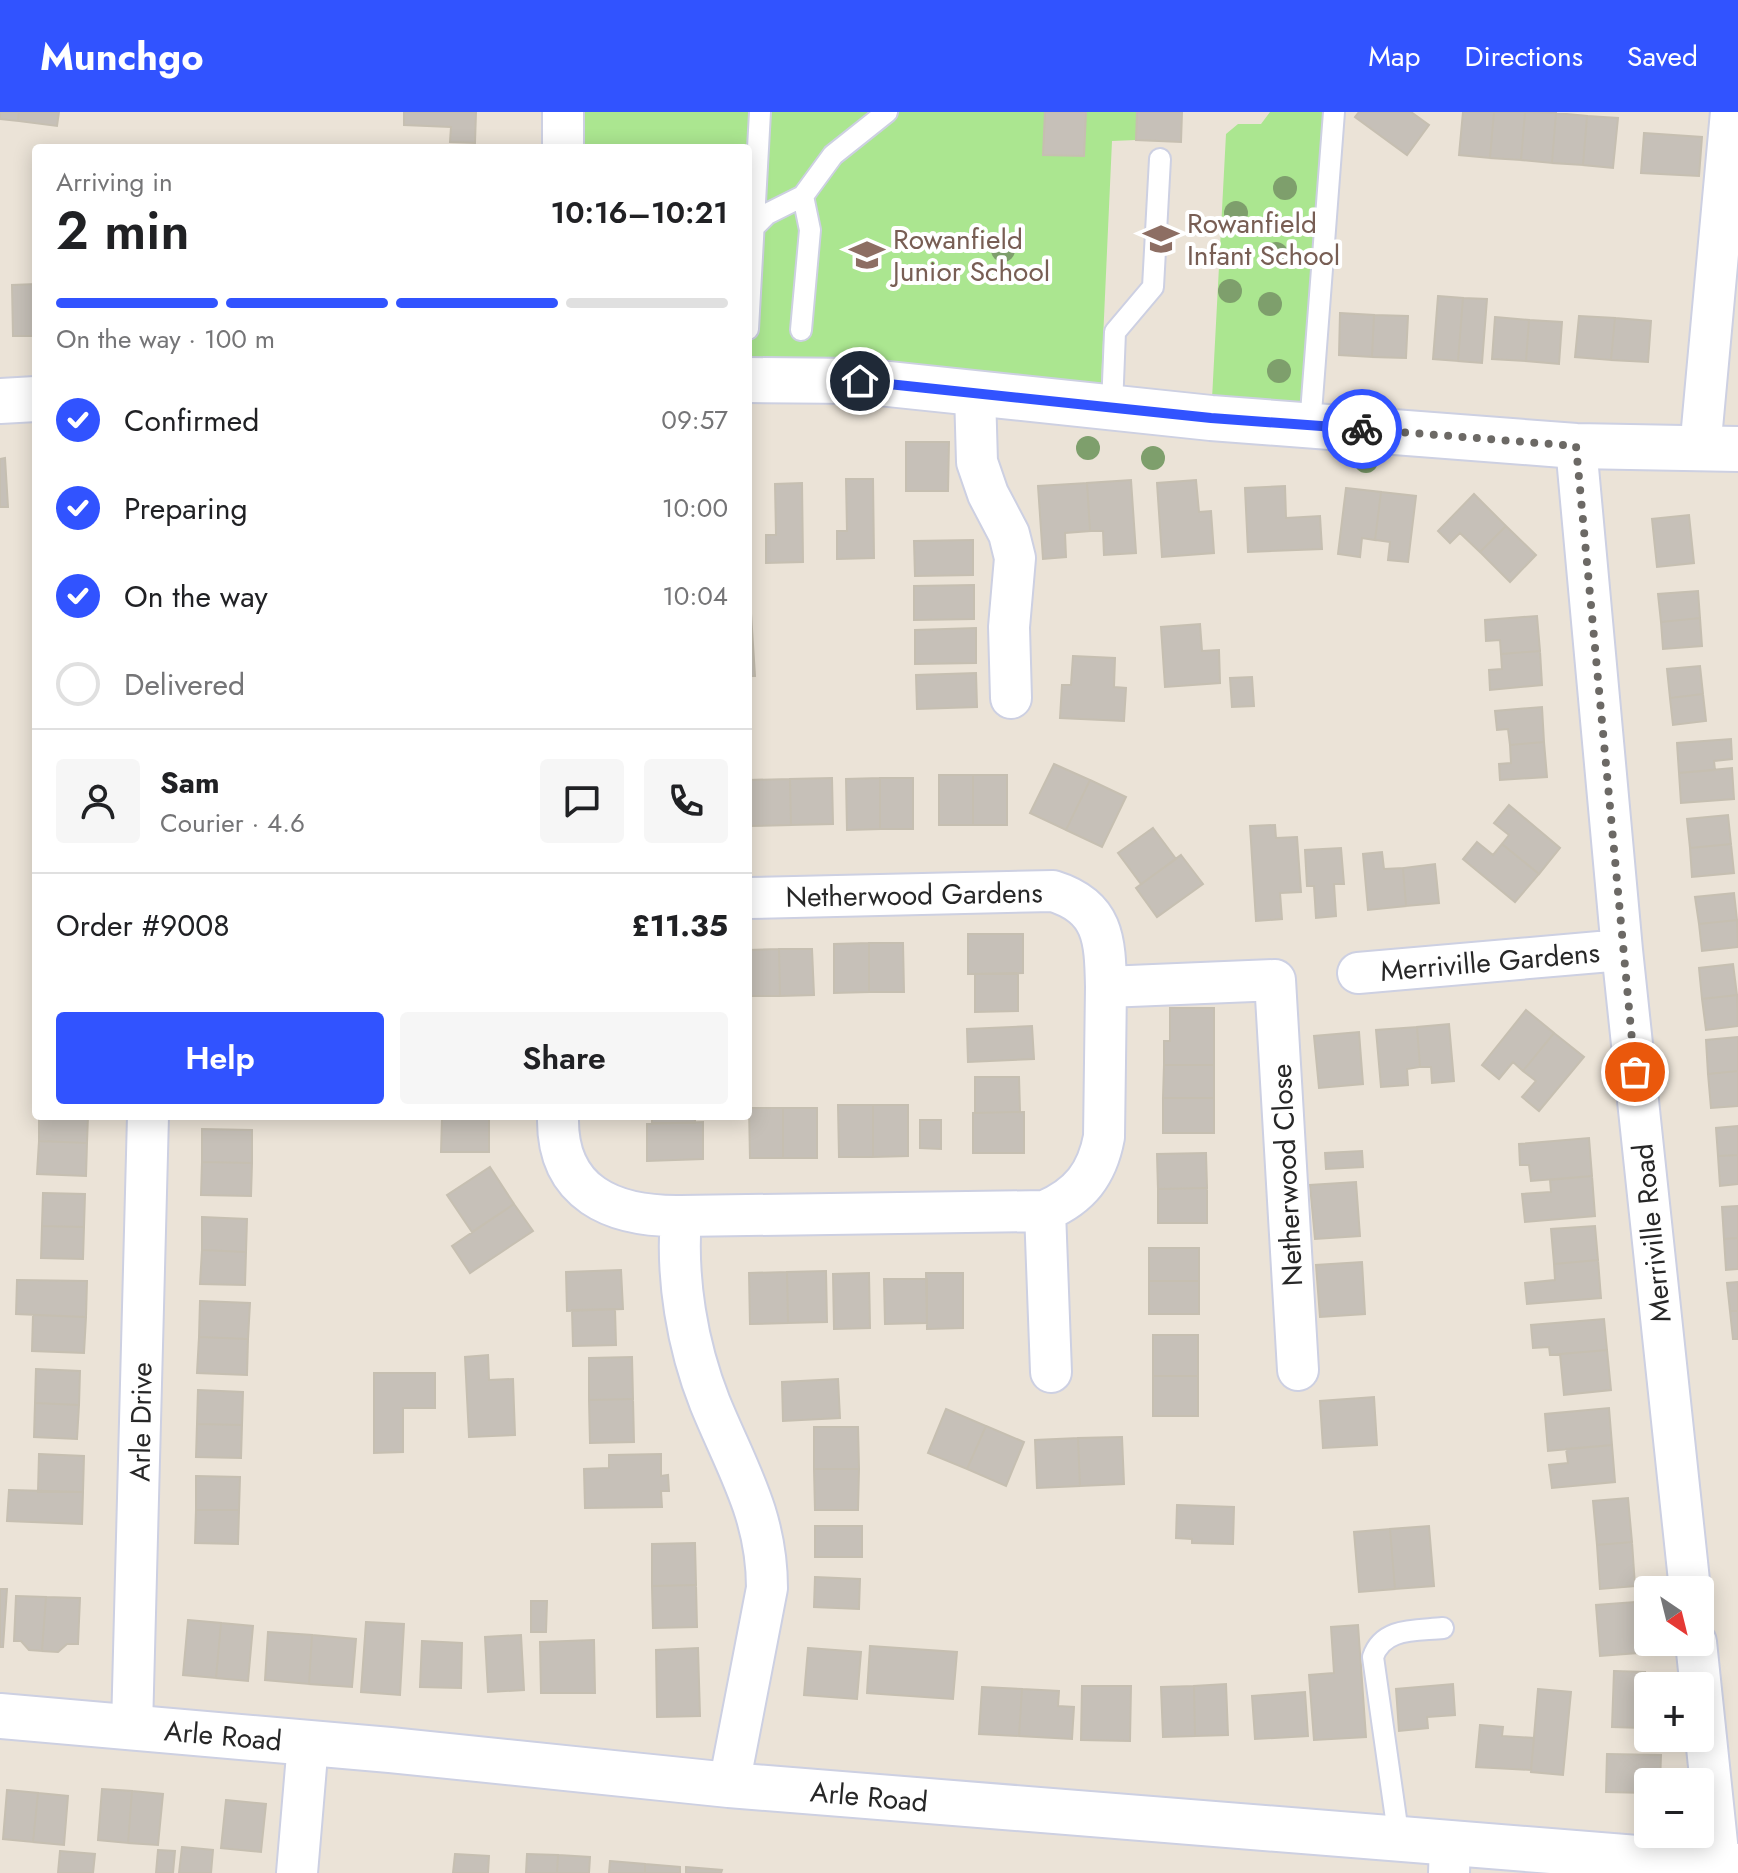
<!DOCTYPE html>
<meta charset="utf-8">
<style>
:root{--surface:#fff;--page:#f6f6f6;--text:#202124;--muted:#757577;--line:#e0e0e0;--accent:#3153ff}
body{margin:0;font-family:Jost,sans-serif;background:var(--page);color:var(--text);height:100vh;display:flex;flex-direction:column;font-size:30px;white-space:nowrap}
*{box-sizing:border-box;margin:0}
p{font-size:26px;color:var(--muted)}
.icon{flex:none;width:44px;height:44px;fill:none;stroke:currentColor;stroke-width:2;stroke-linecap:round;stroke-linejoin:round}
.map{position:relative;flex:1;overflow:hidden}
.panel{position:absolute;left:32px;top:32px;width:720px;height:976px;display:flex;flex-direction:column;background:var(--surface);border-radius:8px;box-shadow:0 4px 20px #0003}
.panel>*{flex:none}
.needle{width:52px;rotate:145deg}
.buttons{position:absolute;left:1634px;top:1464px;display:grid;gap:16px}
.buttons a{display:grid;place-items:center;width:80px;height:80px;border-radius:8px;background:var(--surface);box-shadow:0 4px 20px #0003;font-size:40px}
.pin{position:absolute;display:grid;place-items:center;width:68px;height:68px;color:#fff;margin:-34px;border:4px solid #fff;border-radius:50%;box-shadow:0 2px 8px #0007}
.courier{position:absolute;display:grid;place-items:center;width:80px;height:80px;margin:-40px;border:6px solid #3153ff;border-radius:50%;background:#fff;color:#222;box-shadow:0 2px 10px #0007}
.summary em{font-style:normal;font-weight:600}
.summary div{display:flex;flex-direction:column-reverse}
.summary{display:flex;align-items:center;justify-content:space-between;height:136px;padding:0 24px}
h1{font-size:52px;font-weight:600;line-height:60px}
.bar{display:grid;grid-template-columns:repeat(4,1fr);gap:12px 8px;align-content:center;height:96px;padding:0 24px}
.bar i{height:10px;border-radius:6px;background:var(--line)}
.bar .current{background:var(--accent)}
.bar p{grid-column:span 4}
.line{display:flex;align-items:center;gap:20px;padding:0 24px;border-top:2px solid var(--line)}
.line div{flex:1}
.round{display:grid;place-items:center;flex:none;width:84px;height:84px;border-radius:8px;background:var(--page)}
ol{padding:0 24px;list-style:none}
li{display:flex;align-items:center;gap:24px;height:88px}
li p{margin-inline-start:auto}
li .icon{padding:8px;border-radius:50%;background:var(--accent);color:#fff;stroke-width:4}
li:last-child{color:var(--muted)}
li i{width:44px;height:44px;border:4px solid var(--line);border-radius:50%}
.button{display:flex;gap:16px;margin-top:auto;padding:16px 24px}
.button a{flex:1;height:92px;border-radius:8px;background:var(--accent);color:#fff;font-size:32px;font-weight:600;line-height:92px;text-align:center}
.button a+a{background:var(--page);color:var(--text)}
header{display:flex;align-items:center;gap:48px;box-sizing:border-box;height:112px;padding:0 40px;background:var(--accent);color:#fff}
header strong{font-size:38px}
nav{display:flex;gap:44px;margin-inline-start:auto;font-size:28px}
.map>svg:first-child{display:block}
.green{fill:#abe690}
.building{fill:#c6c0b8;stroke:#c6bfb1;stroke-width:2}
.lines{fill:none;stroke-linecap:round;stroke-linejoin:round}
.lane-casing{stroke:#cdd0e2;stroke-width:24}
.street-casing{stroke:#cdd0e2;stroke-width:44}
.secondary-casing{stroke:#cdd0e2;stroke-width:48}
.lane{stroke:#fff;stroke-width:20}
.street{stroke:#fff;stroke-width:40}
.secondary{stroke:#fff;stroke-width:44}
.tree{fill:#7e9f6c}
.done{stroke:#6c6965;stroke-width:8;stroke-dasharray:0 14.4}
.route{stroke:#3153ff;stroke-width:10}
.labels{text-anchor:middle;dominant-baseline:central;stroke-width:8;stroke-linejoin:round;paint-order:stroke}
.education-label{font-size:28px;fill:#785e54;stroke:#fff;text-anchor:start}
.street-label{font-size:28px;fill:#272727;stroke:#fff}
</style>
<header>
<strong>Munchgo</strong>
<nav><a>Map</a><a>Directions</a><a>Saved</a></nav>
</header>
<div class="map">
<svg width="1738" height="1761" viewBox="0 0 1738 1761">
<rect width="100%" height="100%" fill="#ebe3d7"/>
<path class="green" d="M563,0H1137L1136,28L1112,29L1100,294L748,268V36H563Z
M1270,0H1324L1300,313L1211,306L1226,22L1238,12H1261Z"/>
<path class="building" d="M0,0H19L18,9L0,7Z
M19,0H59L57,14L18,9Z
M404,0H476L475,31L450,30L451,15L404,13Z
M1045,0H1086L1084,44L1043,43Z
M1137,0H1182L1181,30L1136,28Z
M1359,0H1411L1429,13L1407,43L1355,5Z
M1463,0H1494L1490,46L1459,43Z
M1494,0H1525L1521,48L1490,46Z
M1525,0L1556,1L1552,51L1521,48Z
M1556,1L1587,4L1583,53L1552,51Z
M1587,4L1618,6L1613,56L1583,53Z
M1644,21L1702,25L1699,64L1641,61Z
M36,172V224H13L12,173Z
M1438,184L1463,186L1458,249L1433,247Z
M1463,186L1487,187L1482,251L1458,249Z
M1340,201L1374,203L1372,245L1339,243Z
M1374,203L1408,204L1406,246L1372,245Z
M1579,204L1615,206L1611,248L1575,245Z
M1495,205L1529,208L1526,249L1492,247Z
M1615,206L1651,209L1648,250L1611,248Z
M1529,208L1562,210L1559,252L1526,249Z
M906,330H949L948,379H906Z
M5,346L8,395H0V347Z
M846,367H873L874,446L837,447V419H847Z
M1131,368L1136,441L1104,443L1103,419H1090L1087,371Z
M1196,368L1199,400L1211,399L1214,441L1162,445L1157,371Z
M802,371L803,450L766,451V423H776L775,372Z
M1087,371L1090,419L1065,421L1066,445L1043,447L1038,374Z
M1285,374L1286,406L1320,404L1322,437L1248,440L1245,376Z
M1346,376L1381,380L1375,428L1362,426L1360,445L1338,442Z
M1381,380L1416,384L1408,450L1388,448L1390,430L1375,428Z
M1474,382L1506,414L1480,440L1460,421L1450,431L1438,419Z
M1689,403L1694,451L1657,455L1652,407Z
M1506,414L1536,443L1510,470L1480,440Z
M973,428V463L915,464L914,429Z
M748,454L755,564H748Z
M974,473V507L914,508V474Z
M1698,479L1700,506L1661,510L1658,482Z
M1537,504L1540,539L1501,542L1500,528L1486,529L1485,508Z
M1700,506L1702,534L1663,537L1661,510Z
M1200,512L1202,539L1219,538L1220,571L1165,575L1161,515Z
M976,516V551L915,552V518Z
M1540,539L1542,573L1490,578L1489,558L1502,557L1501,542Z
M1073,544L1115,546L1114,575L1126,576L1124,609L1060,606L1062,573H1071Z
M1700,554L1703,582L1670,586L1667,557Z
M976,561L977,595L917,597L916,563Z
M1252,565L1254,594L1232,595L1230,566Z
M1703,582L1706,609L1673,613L1670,586Z
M1542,595L1544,630L1510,633L1508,617L1497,618L1495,599Z
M1731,627L1732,647L1714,649L1715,658L1679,661L1677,631Z
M1544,630L1547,665L1500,668L1499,652L1511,651L1510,633Z
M1054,652L1090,668L1066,718L1030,701Z
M1732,656L1734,687L1681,691L1679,661Z
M939,663H973V713H939Z
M973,663H1007V713H973Z
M832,666L833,712L791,713L790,667Z
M880,666V717L847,718L846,667Z
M880,666H913V717H880Z
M790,667L791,713L749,714L748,668Z
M1090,668L1126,685L1102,735L1066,718Z
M1509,693L1560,736L1539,762L1502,732L1509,723L1494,711Z
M1728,703L1731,732L1690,736L1687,707Z
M1275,713L1276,726L1297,725L1301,780L1280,781L1282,807L1256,809L1250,714Z
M1153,716L1176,747L1141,772L1118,741Z
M1477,730L1493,743L1502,732L1539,762L1515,790L1463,747Z
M1731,732L1734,761L1692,765L1690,736Z
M1341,736L1344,772H1334L1336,804L1316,806L1314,774H1307L1305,738Z
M1382,740L1384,757L1403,756L1406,794L1368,798L1363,742Z
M1181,743L1203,772L1157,805L1136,776Z
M1435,752L1439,791L1406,794L1403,756Z
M1734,781L1737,808L1699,812L1695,785Z
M1737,808L1738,835L1702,839L1699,812Z
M968,822H1023V861L968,862Z
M869,831V880L834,881V832Z
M869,831H903L904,880H869Z
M779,837L780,884H748V838Z
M779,837H812L814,883L780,884Z
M1733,852L1737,883L1702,887L1699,856Z
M975,862H1018V899L975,900Z
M1737,883L1738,914L1706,918L1702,887Z
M1170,896H1214V953H1164V929H1170Z
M1526,898L1554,921L1523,959L1513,950L1499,967L1482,953Z
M1449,912L1454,969L1432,971L1431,955H1420L1417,915Z
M1032,914L1034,947L968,950L967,917Z
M1417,915L1420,955L1407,957L1408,973L1381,975L1376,918Z
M1359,920L1363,972L1319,976L1314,924Z
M1554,921L1584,945L1539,999L1522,985L1536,969L1523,959Z
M1738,925V959L1708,962L1706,928Z
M1164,953H1214V986H1163Z
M1738,959V994L1711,996L1708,962Z
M975,965H1019L1020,1000L975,1001Z
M1163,986H1214V1021H1163Z
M838,993H873V1045H839Z
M873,993H908V1044L873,1045Z
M749,996H783V1046H750Z
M783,996H817V1046H783Z
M1024,1000V1041H973V1001Z
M39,1004H88L87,1031L39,1029Z
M442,1004H489V1006H442Z
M652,1004H695V1011H652Z
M442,1006H489V1040H441Z
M920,1008H941V1037L920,1036Z
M703,1010V1047L647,1049V1012Z
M1738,1014V1043L1718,1044L1716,1016Z
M202,1017L252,1018V1051L202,1050Z
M1589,1026L1592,1064L1531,1069L1529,1053H1520L1519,1032Z
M39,1029L87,1031L86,1064L37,1062Z
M1362,1039L1363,1055L1326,1057L1325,1041Z
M1206,1041L1207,1076L1158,1077L1157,1042Z
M1738,1043V1072L1720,1074L1718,1044Z
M202,1050L252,1051L251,1084L201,1083Z
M490,1055L514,1092L472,1120L447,1083Z
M1592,1064L1595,1104L1525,1110L1522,1082L1551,1080L1550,1068Z
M1356,1070L1360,1124L1315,1127L1310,1073Z
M1207,1076V1111H1158V1077Z
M43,1081L85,1082L84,1115L42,1114Z
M514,1092L533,1119L470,1161L452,1134Z
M1738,1094V1126L1724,1127L1722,1095Z
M202,1105L247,1107L246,1140L202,1138Z
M42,1114L84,1115L83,1147L41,1146Z
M1595,1114L1598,1148L1554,1152L1551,1117Z
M1738,1126V1157L1726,1158L1724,1127Z
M1149,1136H1199V1169H1149Z
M202,1138L246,1140L245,1173L200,1172Z
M1598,1148L1601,1186L1527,1192L1525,1171L1555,1168L1554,1152Z
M1362,1150L1365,1202L1320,1205L1316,1153Z
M621,1158L623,1197L567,1199L566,1160Z
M826,1159L827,1210L788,1211L787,1160Z
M787,1160L788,1211L750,1212L749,1161Z
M869,1161L870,1216L834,1217L833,1162Z
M926,1161H963V1216L927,1217Z
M884,1167H927V1211L885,1212Z
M17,1168L87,1169L86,1205L16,1202Z
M1149,1169H1199V1202H1149Z
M1738,1170V1199H1730L1727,1171Z
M200,1189L250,1191L248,1227L199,1225Z
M615,1197L616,1233L573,1234L572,1198Z
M1730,1199H1738V1227H1733Z
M33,1203L86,1205L84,1241L32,1239Z
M1604,1207L1607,1238L1550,1243L1549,1235L1533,1236L1531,1213Z
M1153,1223H1198V1264H1153Z
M199,1225L248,1227L247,1263L197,1261Z
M1607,1238L1611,1278L1564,1283L1560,1242Z
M488,1243L489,1268L513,1267L515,1323L469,1325L465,1245Z
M632,1245L633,1287L589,1288V1246Z
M36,1257L80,1259L79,1293L35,1291Z
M374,1261H435V1296H403V1340L374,1341Z
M1153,1264H1198V1304H1153Z
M838,1267L840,1306L783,1309L782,1270Z
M198,1278L243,1280L242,1313L197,1312Z
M1374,1285L1377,1333L1323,1336L1320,1289Z
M633,1287L634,1330L590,1331L589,1288Z
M35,1291L79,1293L77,1327L34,1325Z
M1609,1296L1612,1333L1548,1339L1545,1302Z
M946,1297L986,1314L967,1357L928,1341Z
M197,1312L242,1313L241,1346L196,1345Z
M986,1314L1024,1330L1006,1374L967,1357Z
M814,1315H858L859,1357H814Z
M1122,1325L1124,1372L1080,1374L1078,1326Z
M1078,1326L1080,1374L1037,1376L1035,1328Z
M1612,1333L1615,1370L1552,1376L1549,1353L1568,1351L1566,1337Z
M39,1342L84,1344L83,1380H38Z
M661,1342V1364L668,1363L669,1379H661L662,1395L585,1396L584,1357L609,1356V1343Z
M814,1357H859L858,1398H815Z
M196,1364L240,1365L239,1398H196Z
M9,1378L83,1380L82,1412L7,1409Z
M1628,1386L1632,1430L1597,1433L1593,1389Z
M1177,1393L1234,1395L1233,1432L1192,1431V1427L1176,1426Z
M196,1398H239L238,1432L195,1431Z
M815,1414H862V1445H815Z
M1429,1414L1434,1474L1395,1477L1390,1417Z
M1390,1417L1395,1477L1359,1480L1354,1420Z
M1632,1430L1635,1474L1600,1477L1597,1433Z
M695,1431L696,1473L652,1474V1432Z
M815,1465L860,1467L859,1497L814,1495Z
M696,1473L697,1515L653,1516L652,1474Z
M0,1477H7L3,1535H0Z
M16,1484L46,1485L42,1539L29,1538L21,1529H14Z
M46,1485L80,1486L78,1532H67L58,1540L42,1539Z
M531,1489H547L546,1520H531Z
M1635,1490L1638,1541L1600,1544L1596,1493Z
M188,1508L221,1511L216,1566L183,1563Z
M366,1510L404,1512L400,1583L361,1580Z
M221,1511L253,1514L248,1569L216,1566Z
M1358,1513L1366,1625L1314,1628L1309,1563L1334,1561L1331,1515Z
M268,1520L312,1523L309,1572L265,1568Z
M312,1523L356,1527L352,1575L309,1572Z
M521,1523L524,1578L488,1580L485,1525Z
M594,1528L595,1581H541L540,1530Z
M422,1529L462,1531L461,1576L420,1575Z
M870,1534L957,1540L953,1587L867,1581Z
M698,1536L700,1604L657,1605L656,1538Z
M808,1536L861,1540L857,1587L804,1583Z
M1614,1559L1645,1560L1643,1616L1612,1615Z
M1226,1572L1228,1623L1195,1624L1194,1574Z
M1453,1572L1455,1603L1427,1605L1428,1616L1399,1619L1396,1577Z
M1082,1574H1131L1130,1629L1081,1628Z
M1194,1574L1195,1624L1163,1625L1161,1575Z
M982,1575L1022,1577L1019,1624L979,1622Z
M1022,1577L1059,1579L1058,1594L1074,1595L1072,1627L1019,1624Z
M1538,1577L1571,1580L1563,1663L1531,1660Z
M1305,1580L1308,1624L1255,1627L1252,1584Z
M1480,1613L1503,1615L1502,1624L1534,1626L1531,1658L1476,1655Z
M1607,1642L1661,1643L1660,1670H1648V1681L1606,1680Z
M102,1677L132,1679L128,1731L98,1728Z
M7,1678L38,1681L33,1730L3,1727Z
M132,1679L163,1682L158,1733L128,1731Z
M38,1681L68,1684L64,1733L33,1730Z
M226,1688L266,1692L261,1740L221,1736Z
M182,1735L213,1738L211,1761H179Z
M158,1738L175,1739L173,1761H156Z
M60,1739L95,1742L93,1761H58Z
M455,1742L489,1744L488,1761H453Z
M527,1742L558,1743L557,1761H526Z
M558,1743L590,1745L589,1761H557Z
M610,1749L645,1752V1761H609Z
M645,1752L680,1755V1761H645Z
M686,1755L722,1758L721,1761H686Z"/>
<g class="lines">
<g class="lane-casing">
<path id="lane" d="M754,115L767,102L803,84L833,43L887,0
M748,217L760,0
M801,218L810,118L803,84
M1112,295L1115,220L1153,175L1160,47
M1310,314L1334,0
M1399,1728L1373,1545C1383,1515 1416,1519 1443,1516"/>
</g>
<g class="street-casing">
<path id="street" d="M563,0V36
M975,281L977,350L988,382L1009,422L1015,446L1009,515L1011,586
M1576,334L1622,838L1690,1478
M1700,338L1731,0
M748,786L1053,779C1104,795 1105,827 1106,875
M1358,861L1622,838
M558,1004C556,1082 613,1105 681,1104C676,1166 687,1233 710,1291C737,1357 767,1403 767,1476L729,1673
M1045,1099L1051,1260
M681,1104L1045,1099C1080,1084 1097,1062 1104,1025L1106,875L1275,868L1298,1258
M1696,1530L1719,1750
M132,1616L148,1004
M297,1761L308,1631
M1449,1761L1450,1733"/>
</g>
<g class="secondary-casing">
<path id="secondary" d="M748,268L860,269L1211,306L1576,334L1738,337
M0,289L36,287
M0,1604L390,1638L729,1673L1738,1754"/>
</g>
<use href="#lane" class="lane"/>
<use href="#street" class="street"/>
<use href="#secondary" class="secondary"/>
</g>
<g class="tree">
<circle cx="1285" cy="76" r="12"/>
<circle cx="1236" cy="101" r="12"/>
<circle cx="1003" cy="138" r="12"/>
<circle cx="1276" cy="142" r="12"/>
<circle cx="1230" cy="179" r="12"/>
<circle cx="1270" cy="192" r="12"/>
<circle cx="1279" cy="259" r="12"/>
<circle cx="1088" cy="336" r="12"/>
<circle cx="1153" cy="346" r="12"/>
<circle cx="1366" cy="349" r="12"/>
</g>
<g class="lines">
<path class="done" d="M1362,317L1576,334L1635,960"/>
<path class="route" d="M860,269L1211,306L1362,317"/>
</g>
<defs>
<g id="school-bare" transform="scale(2.76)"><path d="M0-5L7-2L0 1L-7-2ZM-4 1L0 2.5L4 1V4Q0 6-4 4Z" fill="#8d6e63" stroke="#fff" stroke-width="2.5" paint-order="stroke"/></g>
</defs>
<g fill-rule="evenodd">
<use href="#school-bare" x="1161" y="127"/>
<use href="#school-bare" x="867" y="143"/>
</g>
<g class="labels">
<g class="education-label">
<text x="1187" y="111">Rowanfield<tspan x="1187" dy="32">Infant School</tspan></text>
<text x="893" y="127">Rowanfield<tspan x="893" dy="32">Junior School</tspan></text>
</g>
<g class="street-label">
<text transform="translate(914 783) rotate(-1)">Netherwood Gardens</text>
<text transform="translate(1490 850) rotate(-5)">Merriville Gardens</text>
<text transform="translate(1287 1063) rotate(-93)">Netherwood Close</text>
<text transform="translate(1652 1121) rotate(-96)">Merriville Road</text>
<text transform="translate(141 1310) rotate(-89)">Arle Drive</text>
<text transform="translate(223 1624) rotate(5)">Arle Road</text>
<text transform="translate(869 1685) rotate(5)">Arle Road</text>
</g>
</g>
</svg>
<div class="buttons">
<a><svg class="needle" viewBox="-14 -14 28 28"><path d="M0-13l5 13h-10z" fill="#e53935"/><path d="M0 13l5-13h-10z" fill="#757577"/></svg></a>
<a>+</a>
<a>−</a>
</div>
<div class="pin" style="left:1635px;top:960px;background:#ea580c"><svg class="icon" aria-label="bag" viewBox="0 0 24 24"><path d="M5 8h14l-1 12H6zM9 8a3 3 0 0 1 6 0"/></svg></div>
<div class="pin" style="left:860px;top:269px;background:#1f2937"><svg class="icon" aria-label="home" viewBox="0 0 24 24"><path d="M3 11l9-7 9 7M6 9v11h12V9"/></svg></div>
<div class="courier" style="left:1362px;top:317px"><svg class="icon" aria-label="bike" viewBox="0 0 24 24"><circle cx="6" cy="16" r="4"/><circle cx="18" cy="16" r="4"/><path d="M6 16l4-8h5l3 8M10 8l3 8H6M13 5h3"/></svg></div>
<section class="panel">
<div class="summary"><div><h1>2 min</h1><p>Arriving in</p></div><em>10:16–10:21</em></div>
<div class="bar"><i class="current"></i><i class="current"></i><i class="current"></i><i></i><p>On the way · 100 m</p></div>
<ol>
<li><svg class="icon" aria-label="check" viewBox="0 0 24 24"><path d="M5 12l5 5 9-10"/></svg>Confirmed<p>09:57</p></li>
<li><svg class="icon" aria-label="check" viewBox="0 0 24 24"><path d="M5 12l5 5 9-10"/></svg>Preparing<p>10:00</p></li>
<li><svg class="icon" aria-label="check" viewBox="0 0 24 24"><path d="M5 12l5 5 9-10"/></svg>On the way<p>10:04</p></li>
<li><i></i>Delivered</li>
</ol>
<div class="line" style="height:144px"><a class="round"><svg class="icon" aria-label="person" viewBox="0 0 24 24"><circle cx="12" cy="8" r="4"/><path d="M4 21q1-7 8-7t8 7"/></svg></a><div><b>Sam</b><p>Courier · 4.6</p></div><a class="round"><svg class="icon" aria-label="chat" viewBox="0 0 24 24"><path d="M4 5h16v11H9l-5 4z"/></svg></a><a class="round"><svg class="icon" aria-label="phone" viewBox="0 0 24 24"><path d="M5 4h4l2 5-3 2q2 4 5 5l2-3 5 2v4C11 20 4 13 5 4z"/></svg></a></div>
<div class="line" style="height:104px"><div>Order #9008</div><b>£11.35</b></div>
<div class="button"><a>Help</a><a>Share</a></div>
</section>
</div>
